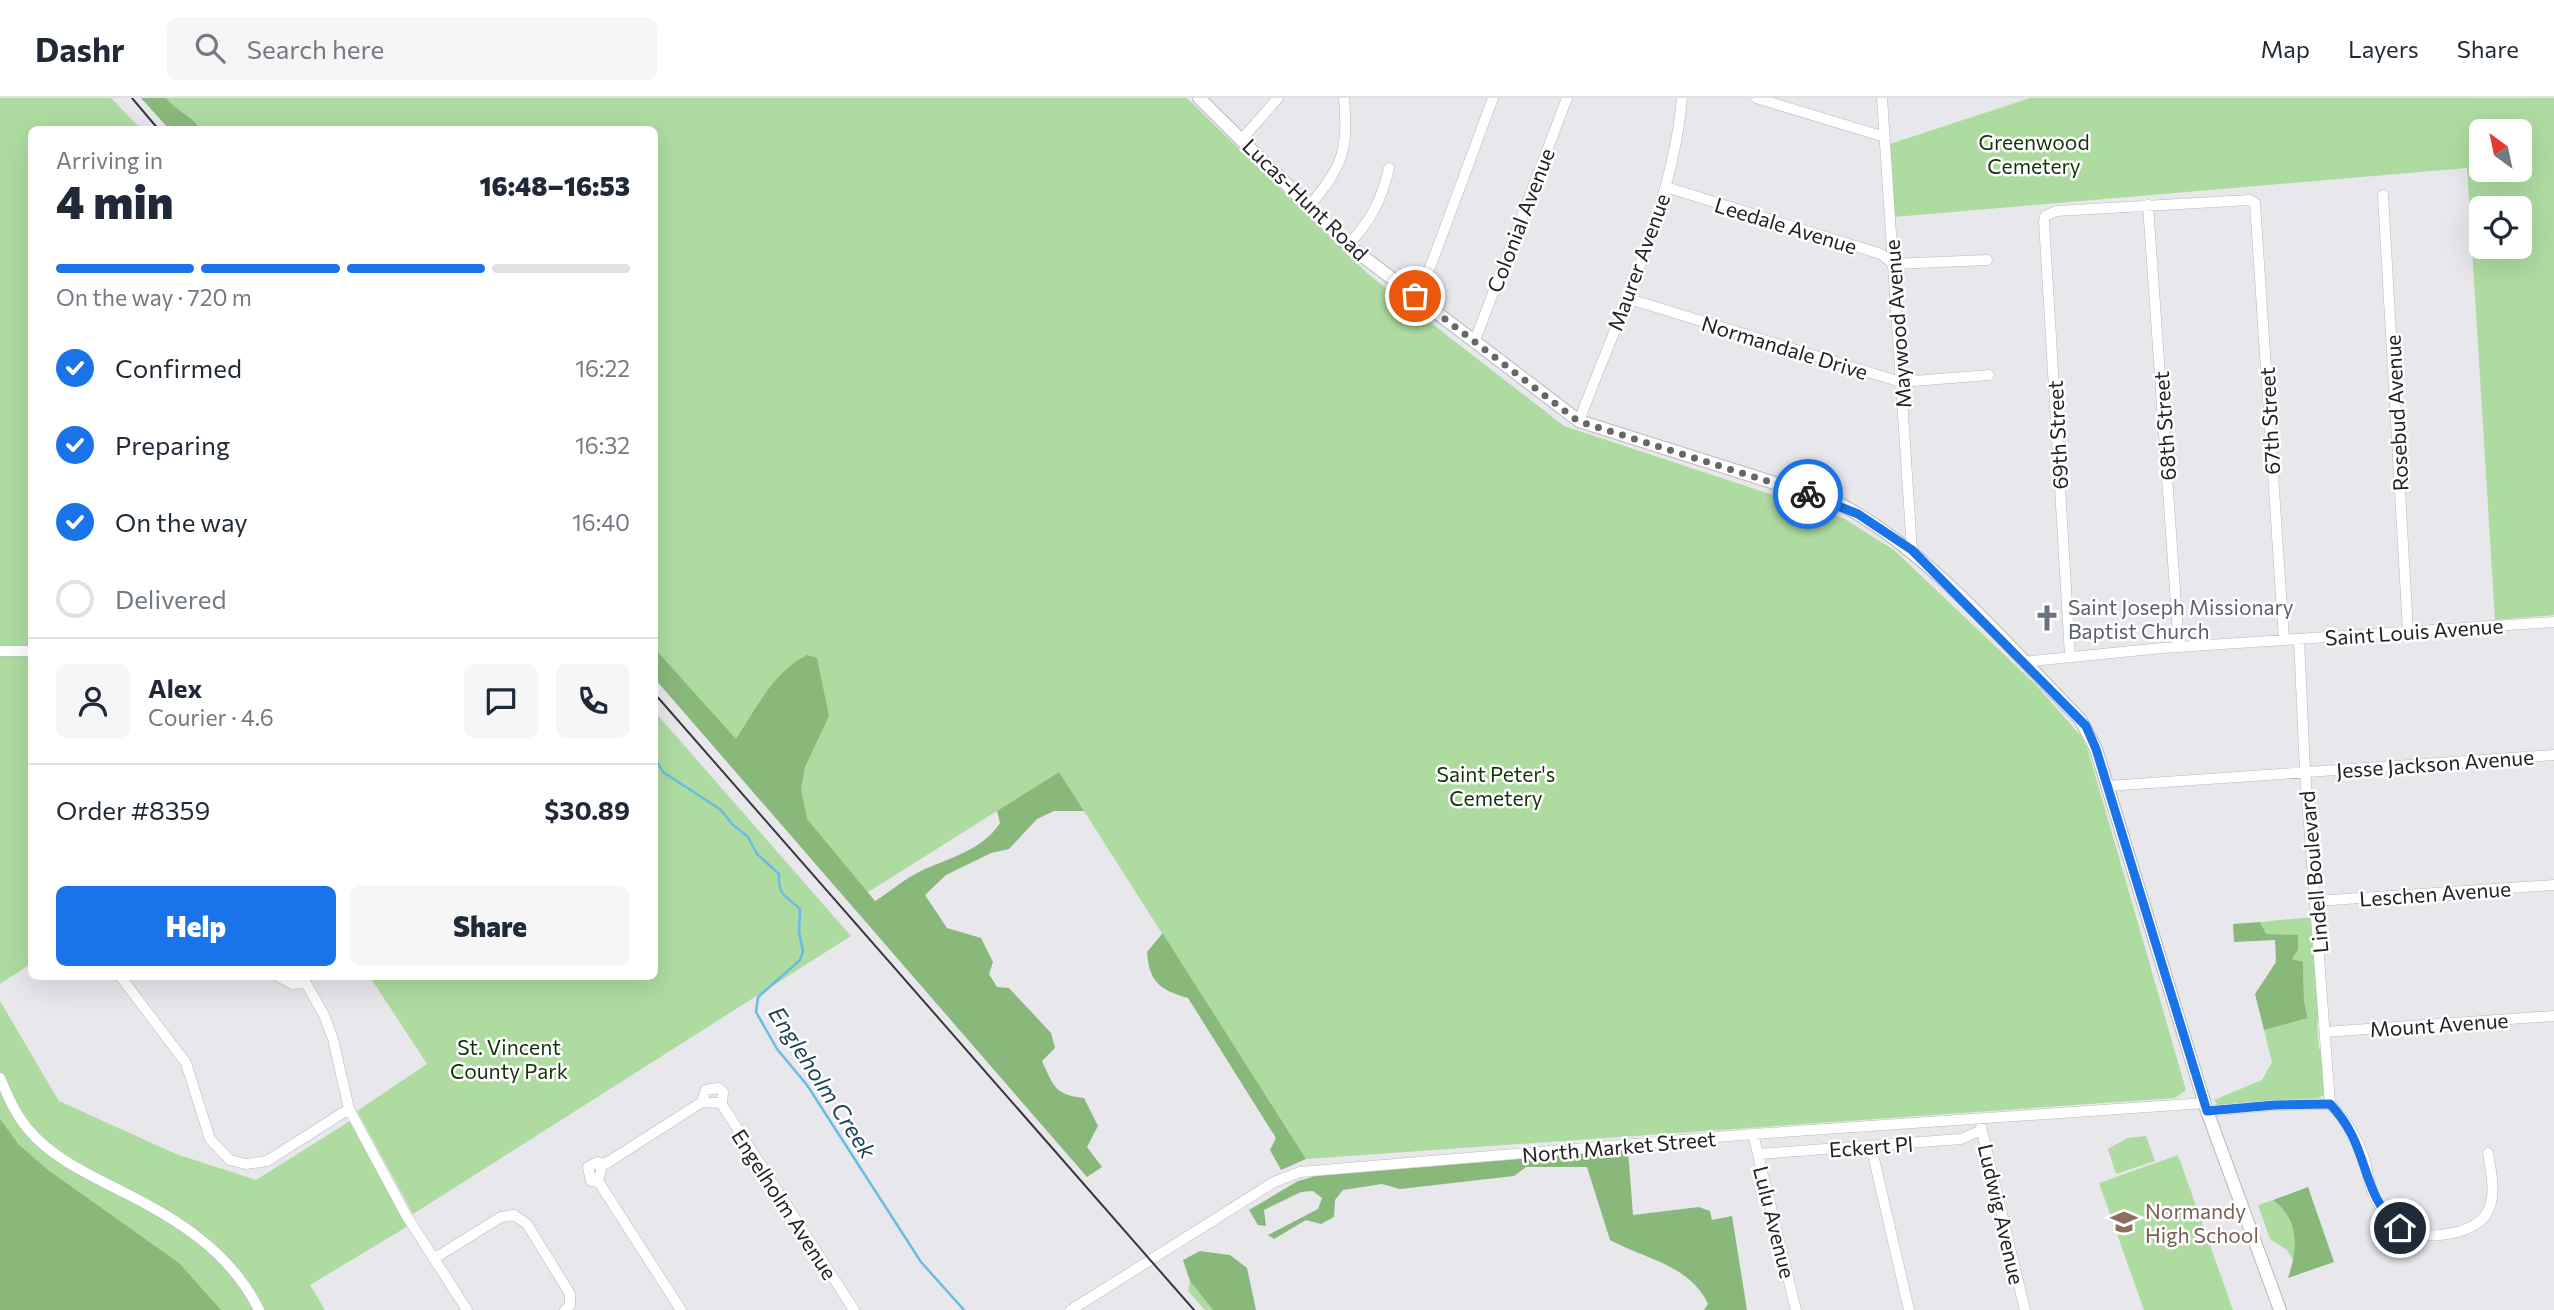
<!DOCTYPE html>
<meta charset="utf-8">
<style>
:root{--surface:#fff;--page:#f6f6f7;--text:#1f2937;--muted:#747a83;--line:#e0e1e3;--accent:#1a73e8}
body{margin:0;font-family:Commissioner,sans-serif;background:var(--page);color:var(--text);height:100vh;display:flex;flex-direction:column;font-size:26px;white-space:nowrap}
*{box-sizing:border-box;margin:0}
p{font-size:23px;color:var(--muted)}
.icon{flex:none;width:38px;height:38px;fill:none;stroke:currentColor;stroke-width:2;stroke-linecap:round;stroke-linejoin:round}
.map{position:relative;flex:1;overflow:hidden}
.details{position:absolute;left:28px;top:28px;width:630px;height:854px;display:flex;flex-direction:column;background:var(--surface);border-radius:10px;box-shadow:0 7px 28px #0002}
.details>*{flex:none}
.needle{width:46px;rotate:327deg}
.tools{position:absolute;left:2469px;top:21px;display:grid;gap:14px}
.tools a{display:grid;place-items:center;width:63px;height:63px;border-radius:10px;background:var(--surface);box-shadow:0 7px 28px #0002;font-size:35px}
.pin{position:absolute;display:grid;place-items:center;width:60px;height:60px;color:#fff;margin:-30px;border:4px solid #fff;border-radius:50%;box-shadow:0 2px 7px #0007}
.courier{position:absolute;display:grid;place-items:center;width:70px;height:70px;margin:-35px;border:5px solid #1a73e8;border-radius:50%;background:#fff;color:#222;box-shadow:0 2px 9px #0007}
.summary em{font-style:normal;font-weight:800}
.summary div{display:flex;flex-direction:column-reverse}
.summary{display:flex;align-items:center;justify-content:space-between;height:119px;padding:0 28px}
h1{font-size:46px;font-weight:800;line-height:52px}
.bar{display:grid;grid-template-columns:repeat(4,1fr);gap:10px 7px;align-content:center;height:84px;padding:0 28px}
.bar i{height:9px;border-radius:5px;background:var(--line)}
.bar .active{background:var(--accent)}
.bar p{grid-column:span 4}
.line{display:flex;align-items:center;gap:18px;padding:0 28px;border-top:2px solid var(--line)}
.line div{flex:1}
.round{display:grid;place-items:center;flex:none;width:74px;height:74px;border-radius:10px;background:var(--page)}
ol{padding:0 28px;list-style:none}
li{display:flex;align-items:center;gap:21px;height:77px}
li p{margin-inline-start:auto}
li .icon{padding:7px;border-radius:50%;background:var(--accent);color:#fff;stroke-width:4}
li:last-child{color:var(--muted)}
li i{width:38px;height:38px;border:4px solid var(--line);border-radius:50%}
.button{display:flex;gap:14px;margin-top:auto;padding:14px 28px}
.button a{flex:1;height:80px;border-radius:10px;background:var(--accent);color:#fff;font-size:28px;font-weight:800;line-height:80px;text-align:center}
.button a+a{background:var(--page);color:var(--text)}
header{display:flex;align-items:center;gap:42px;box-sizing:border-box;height:98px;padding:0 35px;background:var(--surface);border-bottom:2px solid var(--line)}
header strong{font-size:33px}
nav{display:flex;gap:38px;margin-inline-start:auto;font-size:24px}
.search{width:490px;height:63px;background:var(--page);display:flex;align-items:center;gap:18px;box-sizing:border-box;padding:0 24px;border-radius:10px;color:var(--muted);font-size:26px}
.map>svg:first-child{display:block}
.green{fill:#aedca0;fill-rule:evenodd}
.forest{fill:#89b87b}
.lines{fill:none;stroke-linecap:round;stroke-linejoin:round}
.stream{stroke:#6bbce5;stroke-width:2.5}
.minor-casing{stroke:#b8b9bd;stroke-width:11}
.major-casing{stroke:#b8b9bd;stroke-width:14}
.minor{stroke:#fff;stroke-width:10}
.major{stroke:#fff;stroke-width:12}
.tram{stroke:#38383b;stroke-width:2}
.done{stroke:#67676a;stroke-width:7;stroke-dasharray:0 12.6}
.route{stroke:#1a73e8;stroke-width:9}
.labels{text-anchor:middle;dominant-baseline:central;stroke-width:5;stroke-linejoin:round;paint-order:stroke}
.park-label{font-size:21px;fill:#143308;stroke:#fff}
.street-label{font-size:21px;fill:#222224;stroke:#fff}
.worship-label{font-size:21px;fill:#5b616d;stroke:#fff;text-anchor:start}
.education-label{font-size:21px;fill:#785e54;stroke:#fff;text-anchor:start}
.water-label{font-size:23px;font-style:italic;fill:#1f4355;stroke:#fff}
</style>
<header>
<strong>Dashr</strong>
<div class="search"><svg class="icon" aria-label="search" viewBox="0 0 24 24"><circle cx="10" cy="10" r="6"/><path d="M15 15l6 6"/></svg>Search here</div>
<nav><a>Map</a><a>Layers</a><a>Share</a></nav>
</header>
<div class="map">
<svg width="2554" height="1212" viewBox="0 0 2554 1212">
<rect width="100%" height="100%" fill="#e7e7ec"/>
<path class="green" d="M0,0H111L141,31L32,32V865L0,886Z
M153,0H1187L1369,177L1564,328L1843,420L1894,452L2035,586L2081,638L2088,652L2186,992L2175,1000L1306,1061L1059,674L862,798L655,566L654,32L181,31Z
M2030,0H2554V517L2495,522L2467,70L1894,119L1890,46ZM2482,33H2520V72H2482ZM2482,110H2520V149H2482Z
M655,614L851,838L413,1116L357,1013L427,966L370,879L654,878Z
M2313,819L2321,915L2317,925L2319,951L2323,952L2326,996L2318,1000L2218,1007L2214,1002L2262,982L2272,964L2264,932L2308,919L2304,903L2303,865L2292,861L2298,852L2265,836L2260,824Z
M0,903L59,1003L176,1056L256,1082L350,1023L408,1128L310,1187L325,1212H0Z
M2146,1038L2155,1063L2116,1076L2108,1051L2127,1040Z
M2178,1057L2233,1212H2144L2099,1085Z
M2273,1102C2291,1115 2303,1141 2294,1164L2287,1152L2270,1141L2258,1107Z
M1190,1183L1213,1212H1205L1188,1193Z"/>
<path class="forest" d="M141,0H166C176,13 191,17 200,31H169Z
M655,551L736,641C756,611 773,574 807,557L817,560L829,618L805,669L801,691L807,721L875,803C890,794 905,780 921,773C949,760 983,752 1000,725L997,713L1059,674L1084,713H1054L1037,721L1009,751L991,755L946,777L925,797L947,830L981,840L993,864L989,876L997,889L1009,890L1051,935L1055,950L1042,963C1054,988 1054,997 1084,1000L1098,1028L1087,1049L1102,1069L1087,1079L655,581Z
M2260,824L2266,836L2298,837V852L2292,861L2303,864L2304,903L2308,920L2264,932L2255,896L2276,864L2275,842L2234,844L2233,826Z
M1162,836H1163L1306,1061L1281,1072L1270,1052L1276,1040L1188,900C1160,892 1149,884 1147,854Z
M0,1021L19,1047L48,1072L179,1165L221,1212H0Z
M1628,1052L1633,1117L1699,1109L1710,1113L1712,1122L1732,1118L1747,1212H1704L1708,1206C1690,1167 1645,1161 1610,1142L1587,1069H1526L1514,1078L1400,1091L1382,1086L1343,1092L1335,1102L1334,1119L1321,1126L1306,1122L1274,1141L1268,1137L1318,1111L1322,1100L1313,1093L1301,1094L1264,1112L1266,1128L1258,1127L1249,1112L1298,1083L1316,1078Z
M2308,1089L2334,1164L2288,1180C2298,1151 2300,1122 2273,1102Z
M1200,1153L1230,1157L1247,1170L1256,1212H1213L1190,1183L1183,1162Z"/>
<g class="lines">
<path class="stream" d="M654,658L663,674L721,712L732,726L748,739L757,756L779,776C778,798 785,797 800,811L799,834L803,853L800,862L758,899L756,914L777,951L807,987L921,1164L964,1212"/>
<g class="minor-casing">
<path id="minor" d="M1756,0L1885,39
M1882,0L1912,452
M1242,41L1278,0
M1666,89L1881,156L1893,166L1987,162
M2383,97L2408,533
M1310,107C1344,67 1348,51 1344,0
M2148,107L2179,549
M1348,147C1371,123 1382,101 1389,70
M1415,198L1431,167L1493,0
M1626,200L1901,284L1989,277
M1474,245L1567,0
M1579,323C1617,222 1673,107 1682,0
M2299,541L2305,673L2330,1006
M0,553H32
M2070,557L2044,123L2045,118L2056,113L2250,102L2255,105L2284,542
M2023,564L2162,550L2554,524
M2107,688L2554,657
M2316,803L2554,787
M120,878L186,965L210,1041L230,1062L246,1066L267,1063L349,1011
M277,878L293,886L305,885
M302,878L324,917L333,941L349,1011L406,1117L467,1212
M2325,934L2554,918
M0,980C8,998 15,1016 28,1031C52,1060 88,1076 121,1093C176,1120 231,1154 259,1212
M702,1004L706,992L718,990L723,994L722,1007
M2330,1006C2346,1022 2357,1039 2364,1060C2367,1069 2367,1078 2370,1087C2381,1122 2410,1143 2447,1136C2461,1134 2475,1130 2485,1118C2498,1100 2491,1075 2488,1055
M2207,1013L2275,1007L2330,1006
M1981,1029L2025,1212
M1753,1036L1796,1212
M1871,1048L1909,1212
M1758,1056L1961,1041L1982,1032
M599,1084L591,1083L588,1069L598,1064L605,1066
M435,1160L501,1119L514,1117L527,1126L570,1196V1207L565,1212
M681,1212L598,1083L602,1068L702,1004L721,1005L854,1212
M1071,1212L1274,1084L1300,1074L1753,1036L2205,1005"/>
</g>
<g class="major-casing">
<path id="major" d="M1199,0L1348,147L1579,323L1838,405C1928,451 2008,549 2080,621L2096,651L2207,1013L2280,1212"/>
</g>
<use href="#minor" class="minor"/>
<use href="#major" class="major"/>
<path class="tram" d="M132,0L159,32
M654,595L1194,1212"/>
</g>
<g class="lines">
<path class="done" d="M1415,198L1578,323L1808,396"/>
<path class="route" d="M1808,396L1858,416L1912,452L2086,628L2096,651L2207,1013L2275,1007L2330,1006C2371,1048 2359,1096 2400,1130"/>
</g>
<defs>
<g id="church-bare" transform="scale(2.1)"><path d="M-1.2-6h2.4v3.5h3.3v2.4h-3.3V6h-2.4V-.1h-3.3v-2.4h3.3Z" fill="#6b7280" stroke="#fff" stroke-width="2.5" paint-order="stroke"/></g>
<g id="school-bare" transform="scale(2.1)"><path d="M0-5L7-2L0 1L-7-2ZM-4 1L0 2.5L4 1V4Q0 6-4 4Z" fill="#8d6e63" stroke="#fff" stroke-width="2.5" paint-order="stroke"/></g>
</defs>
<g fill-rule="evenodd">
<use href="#church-bare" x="2047" y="520"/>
<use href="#school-bare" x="2124" y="1124"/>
</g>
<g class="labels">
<g class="park-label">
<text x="2034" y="43">Greenwood<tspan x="2034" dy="24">Cemetery</tspan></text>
<text x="1496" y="675">Saint Peter's<tspan x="1496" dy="24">Cemetery</tspan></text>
<text x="509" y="948">St. Vincent<tspan x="509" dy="24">County Park</tspan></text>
</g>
<g class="street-label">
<text transform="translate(1306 101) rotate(44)">Lucas-Hunt Road</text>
<text transform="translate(1520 122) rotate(-69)">Colonial Avenue</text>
<text transform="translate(1786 127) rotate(17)">Leedale Avenue</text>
<text transform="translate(1638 164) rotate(-70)">Maurer Avenue</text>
<text transform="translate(1897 226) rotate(-94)">Maywood Avenue</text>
<text transform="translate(1785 249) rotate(17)">Normandale Drive</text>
<text transform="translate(2396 315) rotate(-93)">Rosebud Avenue</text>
<text transform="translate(2269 323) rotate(-93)">67th Street</text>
<text transform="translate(2164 328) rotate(-94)">68th Street</text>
<text transform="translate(2057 337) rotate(-93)">69th Street</text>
<text transform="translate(2414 533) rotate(-4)">Saint Louis Avenue</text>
<text transform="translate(2435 665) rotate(-4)">Jesse Jackson Avenue</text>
<text transform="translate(2313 774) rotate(-95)">Lindell Boulevard</text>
<text transform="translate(2435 795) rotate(-4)">Leschen Avenue</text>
<text transform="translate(2439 926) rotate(-4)">Mount Avenue</text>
<text transform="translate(1619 1048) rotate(-5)">North Market Street</text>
<text transform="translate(1871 1048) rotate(-4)">Eckert Pl</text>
<text transform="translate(785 1106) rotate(57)">Engelholm Avenue</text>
<text transform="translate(2002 1116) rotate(77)">Ludwig Avenue</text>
<text transform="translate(1775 1124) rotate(76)">Lulu Avenue</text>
</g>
<g class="worship-label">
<text x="2068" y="508">Saint Joseph Missionary<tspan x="2068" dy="24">Baptist Church</tspan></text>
</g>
<g class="education-label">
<text x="2145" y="1112">Normandy<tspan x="2145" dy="24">High School</tspan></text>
</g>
<g class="water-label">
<text transform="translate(823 984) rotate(57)">Engleholm Creek</text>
</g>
</g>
</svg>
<div class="tools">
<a><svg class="needle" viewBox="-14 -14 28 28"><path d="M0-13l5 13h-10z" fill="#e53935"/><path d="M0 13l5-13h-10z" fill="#747a83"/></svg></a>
<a><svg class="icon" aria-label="locate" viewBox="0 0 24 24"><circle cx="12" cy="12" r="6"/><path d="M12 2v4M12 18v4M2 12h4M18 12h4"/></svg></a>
</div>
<div class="pin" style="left:1415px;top:198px;background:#ea580c"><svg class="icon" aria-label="bag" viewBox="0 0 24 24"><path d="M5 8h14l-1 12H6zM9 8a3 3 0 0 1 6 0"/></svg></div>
<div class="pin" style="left:2400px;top:1130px;background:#1f2937"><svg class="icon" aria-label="home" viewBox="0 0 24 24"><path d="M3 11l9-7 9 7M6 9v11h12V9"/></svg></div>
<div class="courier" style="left:1808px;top:396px"><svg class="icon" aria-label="bike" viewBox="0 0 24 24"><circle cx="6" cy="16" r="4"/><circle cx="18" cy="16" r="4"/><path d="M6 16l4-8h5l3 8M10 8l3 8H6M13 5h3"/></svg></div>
<section class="details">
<div class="summary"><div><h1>4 min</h1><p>Arriving in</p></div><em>16:48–16:53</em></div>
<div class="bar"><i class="active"></i><i class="active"></i><i class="active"></i><i></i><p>On the way · 720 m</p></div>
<ol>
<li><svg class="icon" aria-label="check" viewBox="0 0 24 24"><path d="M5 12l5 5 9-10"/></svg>Confirmed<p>16:22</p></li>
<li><svg class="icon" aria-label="check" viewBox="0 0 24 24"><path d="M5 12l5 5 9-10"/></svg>Preparing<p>16:32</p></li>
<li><svg class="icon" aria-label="check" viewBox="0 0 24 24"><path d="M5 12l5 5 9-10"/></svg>On the way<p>16:40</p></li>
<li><i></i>Delivered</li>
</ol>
<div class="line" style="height:126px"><a class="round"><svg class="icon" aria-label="person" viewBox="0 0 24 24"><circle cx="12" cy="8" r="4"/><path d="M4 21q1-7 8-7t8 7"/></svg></a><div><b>Alex</b><p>Courier · 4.6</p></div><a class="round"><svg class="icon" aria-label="chat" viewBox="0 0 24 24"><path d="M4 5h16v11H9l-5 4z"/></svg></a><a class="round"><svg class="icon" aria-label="phone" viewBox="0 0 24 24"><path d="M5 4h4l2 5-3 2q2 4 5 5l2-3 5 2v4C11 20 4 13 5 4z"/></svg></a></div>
<div class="line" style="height:91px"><div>Order #8359</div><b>$30.89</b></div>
<div class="button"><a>Help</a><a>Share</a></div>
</section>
</div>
